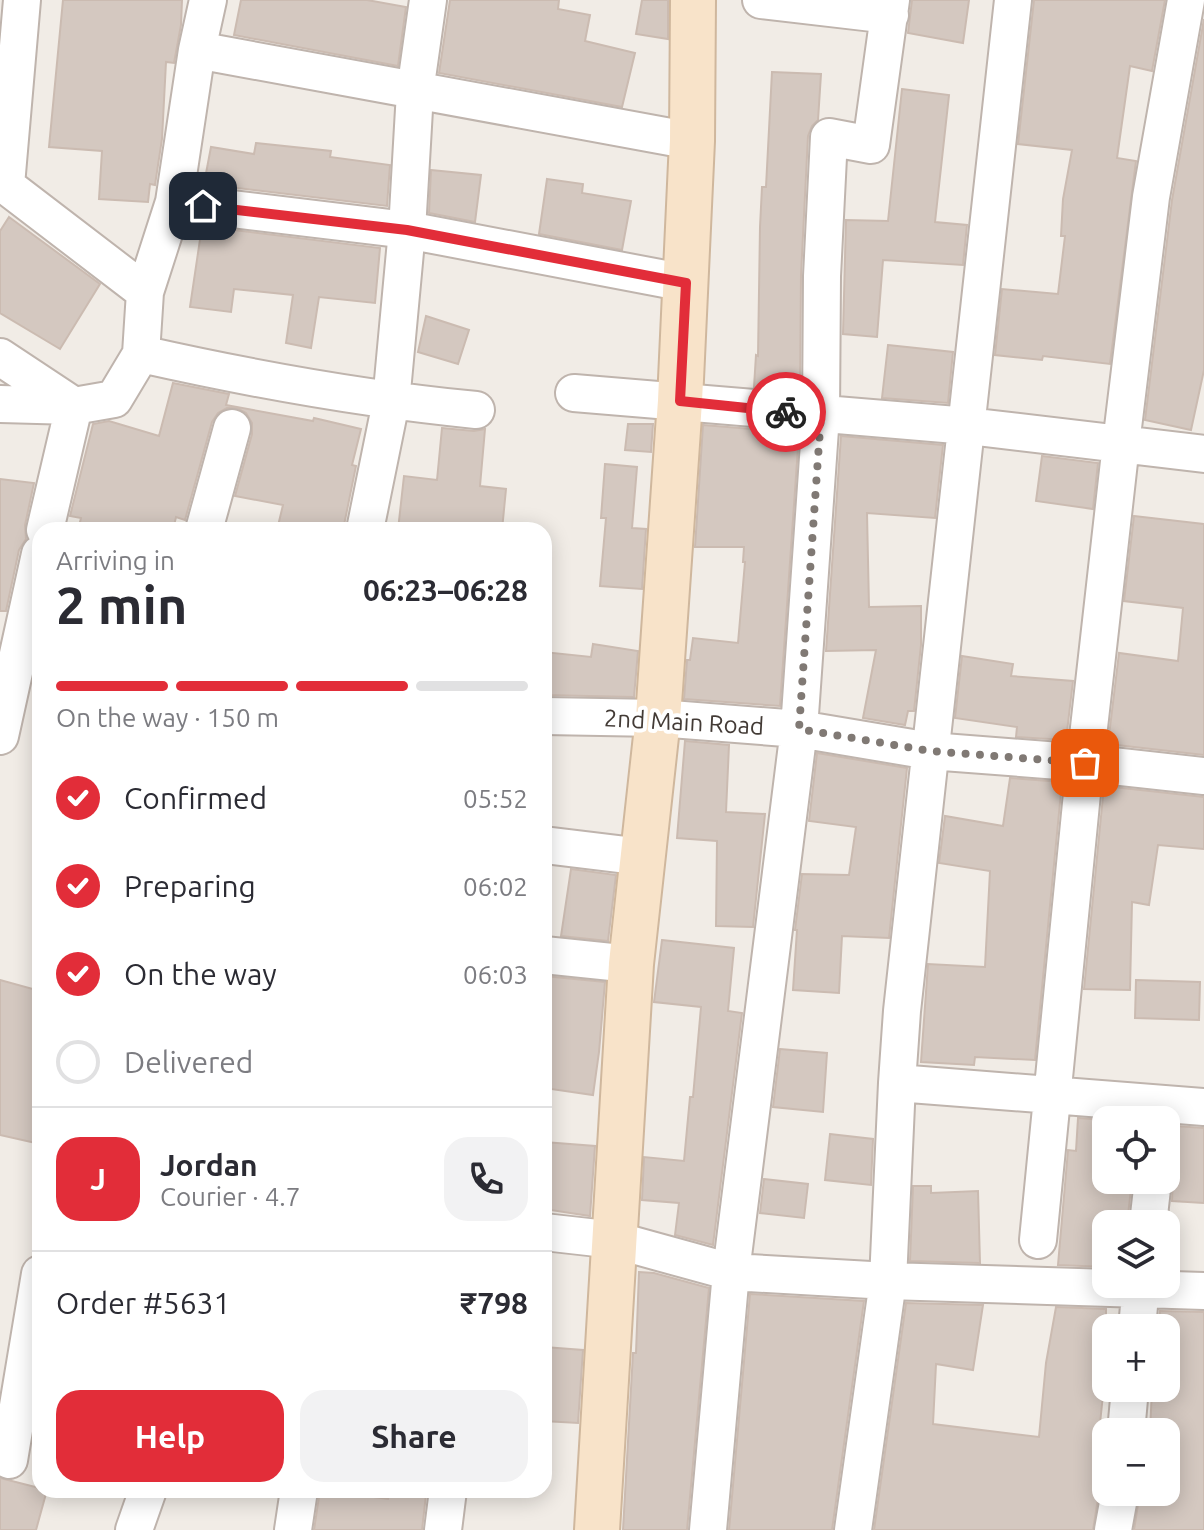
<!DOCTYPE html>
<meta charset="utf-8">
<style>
:root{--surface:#fff;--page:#f2f2f3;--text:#2b2b33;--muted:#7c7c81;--line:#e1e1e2;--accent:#e22d39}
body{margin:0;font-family:Ubuntu,sans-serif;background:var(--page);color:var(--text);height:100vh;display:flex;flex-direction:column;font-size:30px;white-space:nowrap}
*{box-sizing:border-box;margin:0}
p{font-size:26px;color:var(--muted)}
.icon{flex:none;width:44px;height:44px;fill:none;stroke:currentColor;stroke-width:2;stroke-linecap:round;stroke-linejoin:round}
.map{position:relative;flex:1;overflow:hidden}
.drawer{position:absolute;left:32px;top:522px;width:520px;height:976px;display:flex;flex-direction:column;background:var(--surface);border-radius:24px;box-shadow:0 4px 20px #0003}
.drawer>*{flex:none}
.tools{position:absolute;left:1092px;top:1106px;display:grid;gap:16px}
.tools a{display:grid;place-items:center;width:88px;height:88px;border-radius:16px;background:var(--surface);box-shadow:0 4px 20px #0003;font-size:40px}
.pin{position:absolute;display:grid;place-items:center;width:68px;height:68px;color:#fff;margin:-34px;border-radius:16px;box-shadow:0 4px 12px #0006}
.courier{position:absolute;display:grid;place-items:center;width:80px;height:80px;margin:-40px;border:6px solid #e22d39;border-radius:50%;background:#fff;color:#222;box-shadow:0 2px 10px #0007}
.headline em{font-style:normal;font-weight:700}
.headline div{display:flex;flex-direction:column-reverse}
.headline{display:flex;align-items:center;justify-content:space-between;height:136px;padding:0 24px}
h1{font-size:52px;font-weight:700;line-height:60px}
.bar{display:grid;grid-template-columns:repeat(4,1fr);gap:12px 8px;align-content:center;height:96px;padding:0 24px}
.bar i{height:10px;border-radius:6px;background:var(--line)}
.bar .active{background:var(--accent)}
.bar p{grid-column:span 4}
.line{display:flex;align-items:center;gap:20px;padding:0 24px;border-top:2px solid var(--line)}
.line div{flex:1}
.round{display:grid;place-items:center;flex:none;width:84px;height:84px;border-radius:24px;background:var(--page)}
ol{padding:0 24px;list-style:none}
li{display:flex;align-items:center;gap:24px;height:88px}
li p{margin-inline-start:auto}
li .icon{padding:8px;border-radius:50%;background:var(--accent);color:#fff;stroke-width:4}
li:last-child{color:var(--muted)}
li i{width:44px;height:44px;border:4px solid var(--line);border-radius:50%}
.button{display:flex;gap:16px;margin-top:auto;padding:16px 24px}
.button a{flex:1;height:92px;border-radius:24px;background:var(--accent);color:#fff;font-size:32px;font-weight:700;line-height:92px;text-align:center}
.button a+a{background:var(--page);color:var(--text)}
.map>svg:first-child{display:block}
.building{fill:#d4c8c0;stroke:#cbbbb1;stroke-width:2}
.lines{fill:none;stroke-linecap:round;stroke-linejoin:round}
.street-casing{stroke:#bfb4ad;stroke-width:40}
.secondary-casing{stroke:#cfb79d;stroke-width:48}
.street{stroke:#fff;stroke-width:36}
.secondary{stroke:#f8e3c9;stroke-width:44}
.done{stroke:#807974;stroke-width:8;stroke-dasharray:0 14.4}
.route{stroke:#e22d39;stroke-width:10}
.labels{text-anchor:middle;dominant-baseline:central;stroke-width:8;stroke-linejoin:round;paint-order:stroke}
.street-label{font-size:24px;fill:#433b36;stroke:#fff}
</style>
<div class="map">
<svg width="1204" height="1530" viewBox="0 0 1204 1530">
<rect width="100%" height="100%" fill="#f1ece6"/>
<path class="building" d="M63,0H182L181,25L174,63L166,62L162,139L155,185L150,184L148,202L99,199L102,151L49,147Z
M241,0H367L406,7L398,66L234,35Z
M450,0H559L558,9L590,15L585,41L635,53L622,107L439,73Z
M642,0H668V39L636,34Z
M912,0H969L963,43L908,33Z
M1034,0H1165L1152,71L1130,66L1117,158L1136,161L1110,364L1043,356L1042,360L995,355L1002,289L1058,294L1065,236H1061L1063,199L1072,150L1018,144Z
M1204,19V370L1191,430L1145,420L1172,200Z
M772,72L821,74L818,120L812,126L808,136L801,275L800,391L754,387L756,355L758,356L760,227L762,187H766Z
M902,89L949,95L935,222L967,225L963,265L883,260L877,337L843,334L846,220L888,221Z
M256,143L331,151L330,157L390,165L387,206L204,184L211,147L254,154Z
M431,170L481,175L475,222L429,213Z
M547,179L583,184L582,193L631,201L622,250L539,234Z
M9,217L100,284L60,349L0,313V231Z
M202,226L380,248L375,303L319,297L311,348L286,343L293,295L234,289L231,312L190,307Z
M426,316L469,330L458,364L418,352Z
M888,345L953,352L948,403L882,398Z
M173,383L229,394L226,405L313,421L314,418L361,429L352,465L356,466L343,530H277L283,505L235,496L252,434V423L246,413L237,408H227L218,413L212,422L185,520L176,517L173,530H78L81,518L70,516L93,424L109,421L159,436Z
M628,424H653L651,452L625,450Z
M703,425L799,433L780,706L684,699L687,660H690L693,638L738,643L745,562H743L744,547H695Z
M442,428L474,431L485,429L480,486L506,489L502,530H398L404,476L437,480Z
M841,436L943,445L935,518L867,513L869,607L921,606V645L914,711H908L905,725L863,718L876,650L826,651Z
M1042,456L1098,463L1093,509L1036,501Z
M605,464L637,467L632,528L646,529L642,589L600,586L606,518H601Z
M0,479L34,483L25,525L26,539L19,550L6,611H0Z
M1134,516L1204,524V755L1108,744L1119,653L1178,661L1183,608L1124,601Z
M593,644L638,651L634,697L544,695V652L591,657Z
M962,656L1013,664L1011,676L1073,681L1066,740L1016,737L1017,727L955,718Z
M685,741L729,745L726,812L765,814L753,927L716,926L717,841L677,838Z
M817,753L907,768L889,938L842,936L839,993L793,990L797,930H795L802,874L849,875L856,827L809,821Z
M1010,778L1062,782L1035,1060L975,1057L974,1065L921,1062L928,964L985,967L990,871L939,863L945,816L1003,826Z
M1104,786L1204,797V849L1158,845L1149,905L1132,902L1130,990L1084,989Z
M571,869L616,875L608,941L561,936Z
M662,940L734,948L728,1011L742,1013L713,1245L675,1235L679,1203L642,1200L644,1157L684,1161L690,1097H693L701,1007L654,1002Z
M544,976L605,982L599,1052L593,1095L544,1088Z
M0,980L40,991V1144L0,1135Z
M1136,980L1200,982L1199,1020L1135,1018Z
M780,1049L827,1053L823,1112L773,1107Z
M1078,1118L1106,1120V1180H1132L1127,1224H1106V1267L1058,1265L1068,1150L1076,1151Z
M1175,1126L1204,1128V1203L1172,1201Z
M830,1134L873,1139L871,1185L825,1180Z
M544,1142L595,1146L590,1216L544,1209Z
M764,1179L808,1184L804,1218L760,1213Z
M913,1186H931V1193L978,1191L980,1263L910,1261Z
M639,1272L654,1273L709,1288L687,1530H623L633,1353H636Z
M750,1294L864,1301L832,1530H729Z
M906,1303L983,1305L973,1370L936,1364L933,1424L1039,1437L1046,1363L1056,1307L1106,1309V1365L1093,1492H1099L1093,1530H874Z
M1160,1311L1204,1312V1530H1134L1140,1492H1166V1432H1150L1152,1389L1166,1390V1328H1158Z
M544,1347L583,1350L578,1423L544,1421Z
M0,1478L47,1490L36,1530H0Z
M320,1490L388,1499L390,1490L426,1495L422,1530H314Z"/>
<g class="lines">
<g class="street-casing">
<path id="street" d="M761,0L890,15
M197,50L692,141
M0,181L145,292
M6,185L22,0
M174,202L407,230L686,283
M141,354C252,379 363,399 476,410
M0,357L74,406L45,530
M574,393L968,426L1204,454
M0,404L74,406L114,399L141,354L145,292L174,202L197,50L208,0
M204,530L232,428
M365,530L391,402L407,230L415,92L428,0
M544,716L658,718L799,729L930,751L1085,763L1204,776
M0,736L40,554
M544,845L643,857
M544,955L631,964
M897,1083L902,1011L1013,0
M1148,1224L1153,1180
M544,1232L615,1240L731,1272L888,1281L1204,1291
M1038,1240L1085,763L1121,444L1151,197L1186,0
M1137,1328L1141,1284
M1126,1432L1130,1388
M9,1460L40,1274
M134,1530L148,1490
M293,1530L299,1490
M443,1530L448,1490
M708,1530L731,1272L799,729L821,415L822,276L829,137L871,145L891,0
M853,1530L888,1281L897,1083L1204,1107
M1113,1530L1120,1492"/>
</g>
<g class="secondary-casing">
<path id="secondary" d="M597,1530L631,964L658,718L680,401L692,141L693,0"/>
</g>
<use href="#street" class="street"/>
<use href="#secondary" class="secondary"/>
</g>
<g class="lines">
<path class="done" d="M786,412L821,415L799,729L930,751L1085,763"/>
<path class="route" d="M203,206L407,230L686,283L680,401L786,412"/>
</g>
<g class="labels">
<g class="street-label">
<text transform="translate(684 722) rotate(3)">2nd Main Road</text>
</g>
</g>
</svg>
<div class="tools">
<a><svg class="icon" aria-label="locate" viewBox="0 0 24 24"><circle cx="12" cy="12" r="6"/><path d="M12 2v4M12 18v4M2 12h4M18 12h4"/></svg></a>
<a><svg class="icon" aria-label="layers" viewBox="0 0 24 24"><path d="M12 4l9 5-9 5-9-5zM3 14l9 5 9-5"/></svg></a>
<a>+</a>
<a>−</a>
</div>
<div class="pin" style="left:1085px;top:763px;background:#ea580c"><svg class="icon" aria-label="bag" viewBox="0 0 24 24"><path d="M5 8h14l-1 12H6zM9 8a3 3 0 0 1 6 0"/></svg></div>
<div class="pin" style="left:203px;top:206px;background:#1f2937"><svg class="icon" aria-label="home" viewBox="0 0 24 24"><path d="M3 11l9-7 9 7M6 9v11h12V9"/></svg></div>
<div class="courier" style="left:786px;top:412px"><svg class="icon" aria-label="bike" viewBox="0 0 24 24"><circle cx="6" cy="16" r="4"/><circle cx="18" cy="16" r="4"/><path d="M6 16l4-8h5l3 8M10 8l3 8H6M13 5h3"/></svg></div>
<section class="drawer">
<div class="headline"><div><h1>2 min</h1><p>Arriving in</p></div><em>06:23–06:28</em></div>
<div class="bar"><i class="active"></i><i class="active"></i><i class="active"></i><i></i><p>On the way · 150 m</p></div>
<ol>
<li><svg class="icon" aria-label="check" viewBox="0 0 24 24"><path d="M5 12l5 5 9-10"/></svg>Confirmed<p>05:52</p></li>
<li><svg class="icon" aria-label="check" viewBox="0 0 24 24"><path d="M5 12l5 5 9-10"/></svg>Preparing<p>06:02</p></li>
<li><svg class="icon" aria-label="check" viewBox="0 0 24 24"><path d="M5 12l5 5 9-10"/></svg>On the way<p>06:03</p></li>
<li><i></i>Delivered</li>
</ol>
<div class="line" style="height:144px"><b class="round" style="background:var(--accent);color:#fff">J</b><div><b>Jordan</b><p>Courier · 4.7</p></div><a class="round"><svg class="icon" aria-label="phone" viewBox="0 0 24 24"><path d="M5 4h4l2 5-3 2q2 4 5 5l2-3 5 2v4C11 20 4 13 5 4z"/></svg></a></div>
<div class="line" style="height:104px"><div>Order #5631</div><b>₹798</b></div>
<div class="button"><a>Help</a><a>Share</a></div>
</section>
</div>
